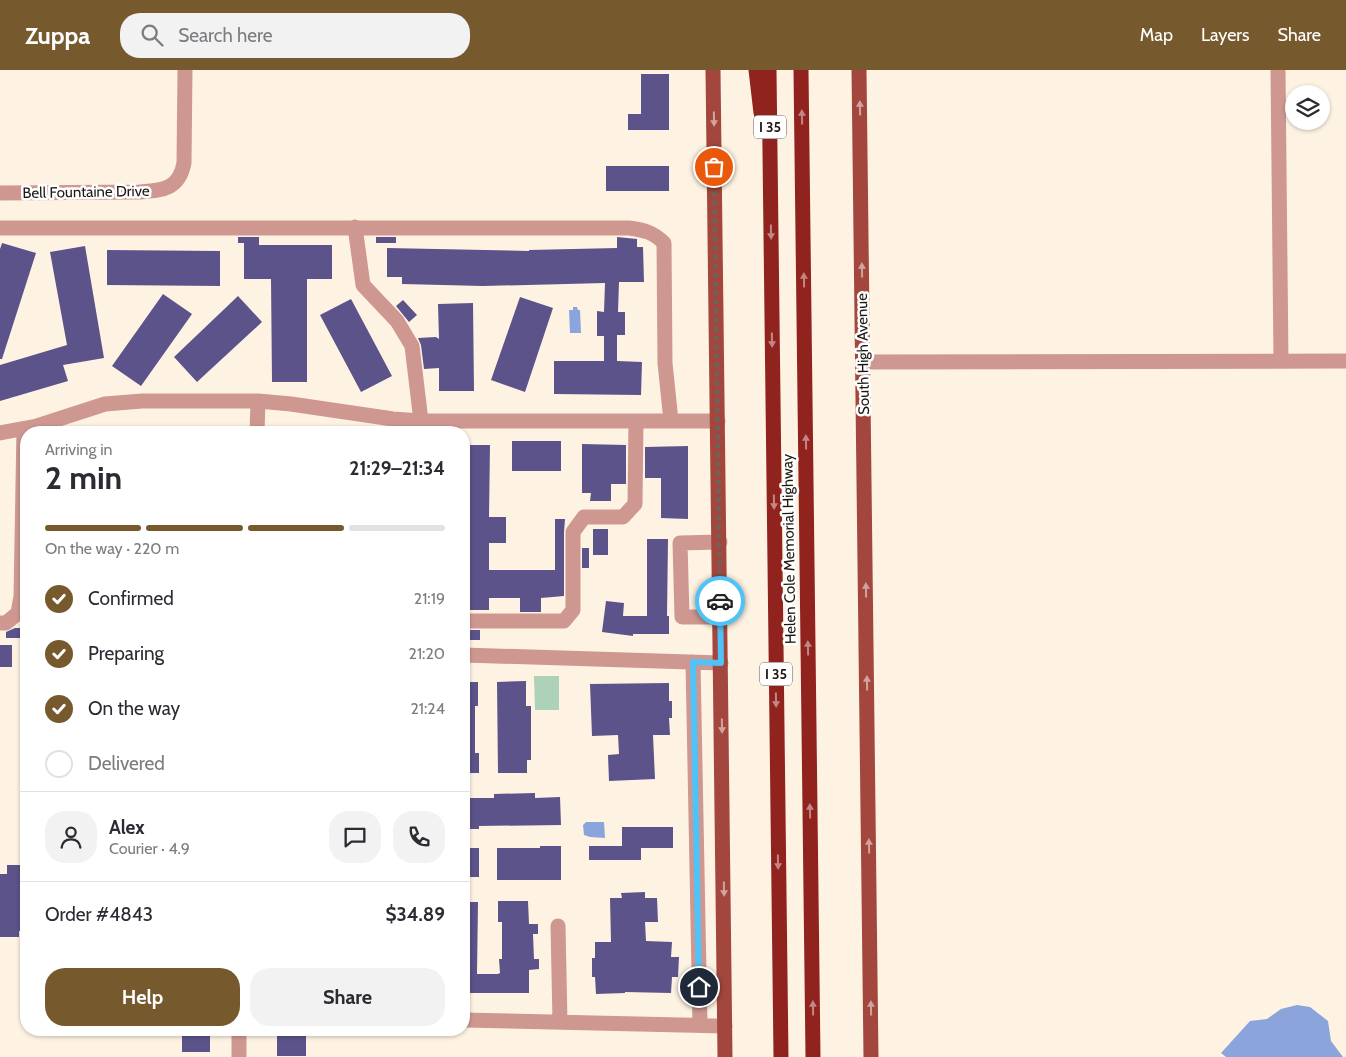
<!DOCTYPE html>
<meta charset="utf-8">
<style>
:root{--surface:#fff;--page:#f2f2f3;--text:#2b2b33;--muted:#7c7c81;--line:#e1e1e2;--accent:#765a2d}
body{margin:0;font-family:Cabin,sans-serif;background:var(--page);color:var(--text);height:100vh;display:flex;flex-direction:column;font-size:19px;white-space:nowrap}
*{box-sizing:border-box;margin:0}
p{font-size:16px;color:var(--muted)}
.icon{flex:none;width:28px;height:28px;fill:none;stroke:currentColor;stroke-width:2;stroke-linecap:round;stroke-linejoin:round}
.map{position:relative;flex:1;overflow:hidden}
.sheet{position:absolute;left:20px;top:356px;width:450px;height:610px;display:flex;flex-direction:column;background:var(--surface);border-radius:20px;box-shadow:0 1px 4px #0004}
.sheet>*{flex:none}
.controls{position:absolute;left:1285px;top:15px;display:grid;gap:10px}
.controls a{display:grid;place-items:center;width:45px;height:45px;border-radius:50%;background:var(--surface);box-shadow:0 1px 4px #0004;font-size:25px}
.pin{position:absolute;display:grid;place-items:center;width:42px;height:42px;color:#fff;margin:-21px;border:2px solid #fff;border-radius:50%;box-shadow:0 1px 5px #0007}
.courier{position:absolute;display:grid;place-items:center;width:50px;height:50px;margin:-25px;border:4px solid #4fc3f7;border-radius:50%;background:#fff;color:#222;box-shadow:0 1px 6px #0007}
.overview em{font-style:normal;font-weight:700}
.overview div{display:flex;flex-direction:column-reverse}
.overview{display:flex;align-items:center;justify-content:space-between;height:85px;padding:0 25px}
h1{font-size:32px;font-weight:700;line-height:38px}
.bar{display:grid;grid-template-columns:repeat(4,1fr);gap:8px 5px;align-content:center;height:60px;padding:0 25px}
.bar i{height:6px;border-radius:4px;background:var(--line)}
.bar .active{background:var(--accent)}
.bar p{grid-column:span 4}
.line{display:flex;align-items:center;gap:12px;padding:0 25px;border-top:1px solid var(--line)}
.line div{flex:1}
.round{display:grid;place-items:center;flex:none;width:52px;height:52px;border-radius:20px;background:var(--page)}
ol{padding:0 25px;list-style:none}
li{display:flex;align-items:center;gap:15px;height:55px}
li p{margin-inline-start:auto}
li .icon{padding:5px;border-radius:50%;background:var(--accent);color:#fff;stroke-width:4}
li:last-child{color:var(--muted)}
li i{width:28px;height:28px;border:2px solid var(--line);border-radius:50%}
.cta{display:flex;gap:10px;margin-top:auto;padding:10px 25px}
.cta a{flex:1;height:58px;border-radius:20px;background:var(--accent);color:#fff;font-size:20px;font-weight:700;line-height:58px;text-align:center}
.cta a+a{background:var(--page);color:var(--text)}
header{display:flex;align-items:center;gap:30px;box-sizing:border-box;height:70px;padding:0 25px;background:var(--accent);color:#fff}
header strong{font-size:24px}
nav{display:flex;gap:28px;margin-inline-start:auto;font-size:18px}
.search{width:350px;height:45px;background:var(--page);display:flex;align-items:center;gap:12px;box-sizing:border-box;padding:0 18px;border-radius:20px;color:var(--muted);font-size:19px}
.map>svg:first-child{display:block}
.green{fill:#aed2b9}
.water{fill:#8ba5dc}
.building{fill:#5b5389}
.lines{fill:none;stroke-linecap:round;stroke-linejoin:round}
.minor{stroke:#ce9891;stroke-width:15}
.major{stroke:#a3473e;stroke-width:15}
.highway{stroke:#91231f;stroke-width:15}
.oneway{fill:#d1a39e}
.oneway2{fill:#c28684}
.done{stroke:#6b645a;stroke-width:5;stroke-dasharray:0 9}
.route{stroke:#4fc3f7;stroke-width:6}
.labels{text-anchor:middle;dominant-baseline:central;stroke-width:5;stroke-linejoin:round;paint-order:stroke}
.shield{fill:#fff;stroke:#605d58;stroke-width:1}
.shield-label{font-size:14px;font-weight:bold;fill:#1c1710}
.street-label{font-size:15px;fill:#1c1710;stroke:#fff}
</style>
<header>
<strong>Zuppa</strong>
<div class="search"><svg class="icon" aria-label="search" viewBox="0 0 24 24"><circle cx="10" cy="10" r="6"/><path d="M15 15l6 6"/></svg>Search here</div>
<nav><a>Map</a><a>Layers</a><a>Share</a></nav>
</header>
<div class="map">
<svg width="1346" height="987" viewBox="0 0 1346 987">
<rect width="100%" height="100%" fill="#fef3e3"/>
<path class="green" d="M534,606H559V640H535Z"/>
<path class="water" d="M573,237H577L578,240H580L581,263H570L569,240H573Z
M586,752H604L605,768L590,767L584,765L583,755Z
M1297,935L1310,937L1328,951L1331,971L1343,987H1226L1221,983L1250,951L1267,949L1281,939Z"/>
<path class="building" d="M641,4H669V60H628V44H641Z
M606,96H669V121H606Z
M238,167H259V175H332V209H307V312H272L271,209H244V173H238Z
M376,167H396V173H376Z
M617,167L637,169V177H643L644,212H619L618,242H625V265H617V291L642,292L641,325L554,324V291H604V266H597V241L604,242L605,213L483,216L402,214V207H387V178L529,181V180L617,178Z
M2,173L36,183L2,289H0V179Z
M85,176L104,288L63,295L68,311L0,331V295L67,275L50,182Z
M107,180L220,181V216L107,215Z
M163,224L192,244L141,316L112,296Z
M238,226L262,252L197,312L174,287Z
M520,227L553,238L525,322L491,310Z
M351,229L392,306L361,322L320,245Z
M403,230L417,245L409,252L396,236Z
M473,233L474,321H439V298L424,299L421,275L418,268L436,267L439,269L438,234Z
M512,371H561V401H512Z
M582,374L626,375V414H611V431H590L591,423H582Z
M464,375H490L489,447H506V473H489V500H555V449H565L564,462V526L541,528V542H520V528H489V540H464Z
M688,376V449L661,448V408H645V377Z
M593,459H608V485H593Z
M647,469H668L667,546H669V564H633V566L602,562L606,531L624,533L623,546H647Z
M582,478H589V498H582Z
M15,558H26V568H6V562Z
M464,560H480V570H464Z
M0,575H12V597H0Z
M526,611V636H531V690H527V703H498L497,612Z
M464,612H478V636H475V683H479V703H464Z
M669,613V631H672V648H669L670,665H653L655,709L609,711L608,685L619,684L618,665L592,666L590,614Z
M535,723V728L560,727L561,755L479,756V759H469L468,728H494V724Z
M622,757H673V778H641V790H589V776H622Z
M540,776H561V810H497V778H540Z
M469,778H479V807H469Z
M7,795H24V804H26V861H19V867H0V804H7Z
M645,822V828H657L658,852H645L646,871L672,872L671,887H679L678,907H672L671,923L625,922V923L596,924L595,907H592V888H595V872H611L610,828H622L621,823Z
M498,831H528L529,854H538V864H533L534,889H539V899L529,900V923H464V832H478L477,904H498L500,903L499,889H502V852H498Z
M182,960H210V982H182Z
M277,960H306V986H277Z"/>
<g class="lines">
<path class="minor" d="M1278,0L1281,291
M0,123L139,122C162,120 179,120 184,93L185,0
M355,157L363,215L397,251L412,276L421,351
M0,158H629C644,160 653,162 664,173L665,293L671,351
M863,292L1346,291
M257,362L258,331
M0,363L37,356L105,334L142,331H258L291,334L393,349L421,351H718
M720,472L680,473L682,547H720
M464,551H564L573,540V462L584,447H623L635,434L636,351
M0,553H6L18,543L21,526L24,359
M464,585L721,593
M693,592L700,955
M558,856L560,952
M464,950L725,956
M239,960V987"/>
<path class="major" d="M713,0L725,987
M859,0L871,987"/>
<path class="highway" d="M756,0L761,43
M769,0L781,987
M801,0L813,987"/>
</g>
<defs><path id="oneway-solid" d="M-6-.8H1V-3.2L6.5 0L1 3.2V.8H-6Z" transform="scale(1.25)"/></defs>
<g class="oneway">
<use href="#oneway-solid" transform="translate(860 38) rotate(-91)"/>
<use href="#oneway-solid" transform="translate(714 49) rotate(89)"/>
<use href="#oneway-solid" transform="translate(862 200) rotate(-91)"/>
<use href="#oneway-solid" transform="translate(866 520) rotate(-91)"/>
<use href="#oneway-solid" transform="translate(867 613) rotate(-91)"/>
<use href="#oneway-solid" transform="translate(722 656) rotate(89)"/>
<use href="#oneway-solid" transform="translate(869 776) rotate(-91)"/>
<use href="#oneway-solid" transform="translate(724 819) rotate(89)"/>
<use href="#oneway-solid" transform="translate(871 938) rotate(-91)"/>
</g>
<g class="oneway2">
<use href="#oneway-solid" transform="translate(802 47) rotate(-91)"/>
<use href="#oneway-solid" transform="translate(771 162) rotate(89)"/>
<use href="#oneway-solid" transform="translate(804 210) rotate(-91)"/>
<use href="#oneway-solid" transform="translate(772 270) rotate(89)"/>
<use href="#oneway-solid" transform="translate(806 372) rotate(-91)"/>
<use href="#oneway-solid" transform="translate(774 432) rotate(89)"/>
<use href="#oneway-solid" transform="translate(808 578) rotate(-91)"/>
<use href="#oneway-solid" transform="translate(776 630) rotate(89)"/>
<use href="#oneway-solid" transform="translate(810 741) rotate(-91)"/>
<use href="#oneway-solid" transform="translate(778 792) rotate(89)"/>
<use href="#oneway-solid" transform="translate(813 938) rotate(-91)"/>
</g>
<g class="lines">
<path class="done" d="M714,97L720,531"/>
<path class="route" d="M699,917L693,592L721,593L720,531"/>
</g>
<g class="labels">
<g class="shield">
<rect x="754" y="45.5" width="32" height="23" rx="4"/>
<rect x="760" y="592.5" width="32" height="23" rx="4"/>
</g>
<g class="shield-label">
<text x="770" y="57">I 35</text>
<text x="776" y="604">I 35</text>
</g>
<g class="street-label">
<text transform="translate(86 122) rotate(-1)">Bell Fountaine Drive</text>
<text transform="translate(863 284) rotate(-91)">South High Avenue</text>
<text transform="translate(789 479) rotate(-91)">Helen Cole Memorial Highway</text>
</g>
</g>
</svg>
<div class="controls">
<a><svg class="icon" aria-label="layers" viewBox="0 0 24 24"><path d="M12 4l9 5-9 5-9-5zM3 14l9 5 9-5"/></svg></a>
</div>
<div class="pin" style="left:714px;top:97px;background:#ea580c"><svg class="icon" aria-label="bag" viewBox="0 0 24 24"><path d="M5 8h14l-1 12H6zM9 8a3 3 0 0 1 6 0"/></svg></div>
<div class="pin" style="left:699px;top:917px;background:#1f2937"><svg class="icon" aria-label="home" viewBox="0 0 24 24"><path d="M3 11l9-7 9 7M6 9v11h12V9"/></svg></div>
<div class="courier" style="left:720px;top:531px"><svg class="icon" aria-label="car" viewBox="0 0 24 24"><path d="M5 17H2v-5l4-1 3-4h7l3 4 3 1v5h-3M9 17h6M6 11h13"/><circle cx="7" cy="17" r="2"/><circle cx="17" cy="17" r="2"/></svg></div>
<section class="sheet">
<div class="overview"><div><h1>2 min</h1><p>Arriving in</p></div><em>21:29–21:34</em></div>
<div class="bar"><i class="active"></i><i class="active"></i><i class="active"></i><i></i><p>On the way · 220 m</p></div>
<ol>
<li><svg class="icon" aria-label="check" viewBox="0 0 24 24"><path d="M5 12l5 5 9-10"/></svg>Confirmed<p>21:19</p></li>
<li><svg class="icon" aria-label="check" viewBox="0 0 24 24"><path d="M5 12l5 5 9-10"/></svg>Preparing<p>21:20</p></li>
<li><svg class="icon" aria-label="check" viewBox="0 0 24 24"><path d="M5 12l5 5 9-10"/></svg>On the way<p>21:24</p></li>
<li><i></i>Delivered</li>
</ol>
<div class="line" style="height:90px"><a class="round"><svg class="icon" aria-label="person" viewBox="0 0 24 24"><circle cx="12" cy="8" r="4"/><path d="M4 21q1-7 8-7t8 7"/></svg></a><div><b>Alex</b><p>Courier · 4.9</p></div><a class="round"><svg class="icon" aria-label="chat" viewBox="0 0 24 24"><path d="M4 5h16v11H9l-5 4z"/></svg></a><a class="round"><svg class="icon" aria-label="phone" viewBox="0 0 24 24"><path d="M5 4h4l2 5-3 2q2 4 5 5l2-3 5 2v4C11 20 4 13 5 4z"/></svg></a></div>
<div class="line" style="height:65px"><div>Order #4843</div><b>$34.89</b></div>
<div class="cta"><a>Help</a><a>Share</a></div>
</section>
</div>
